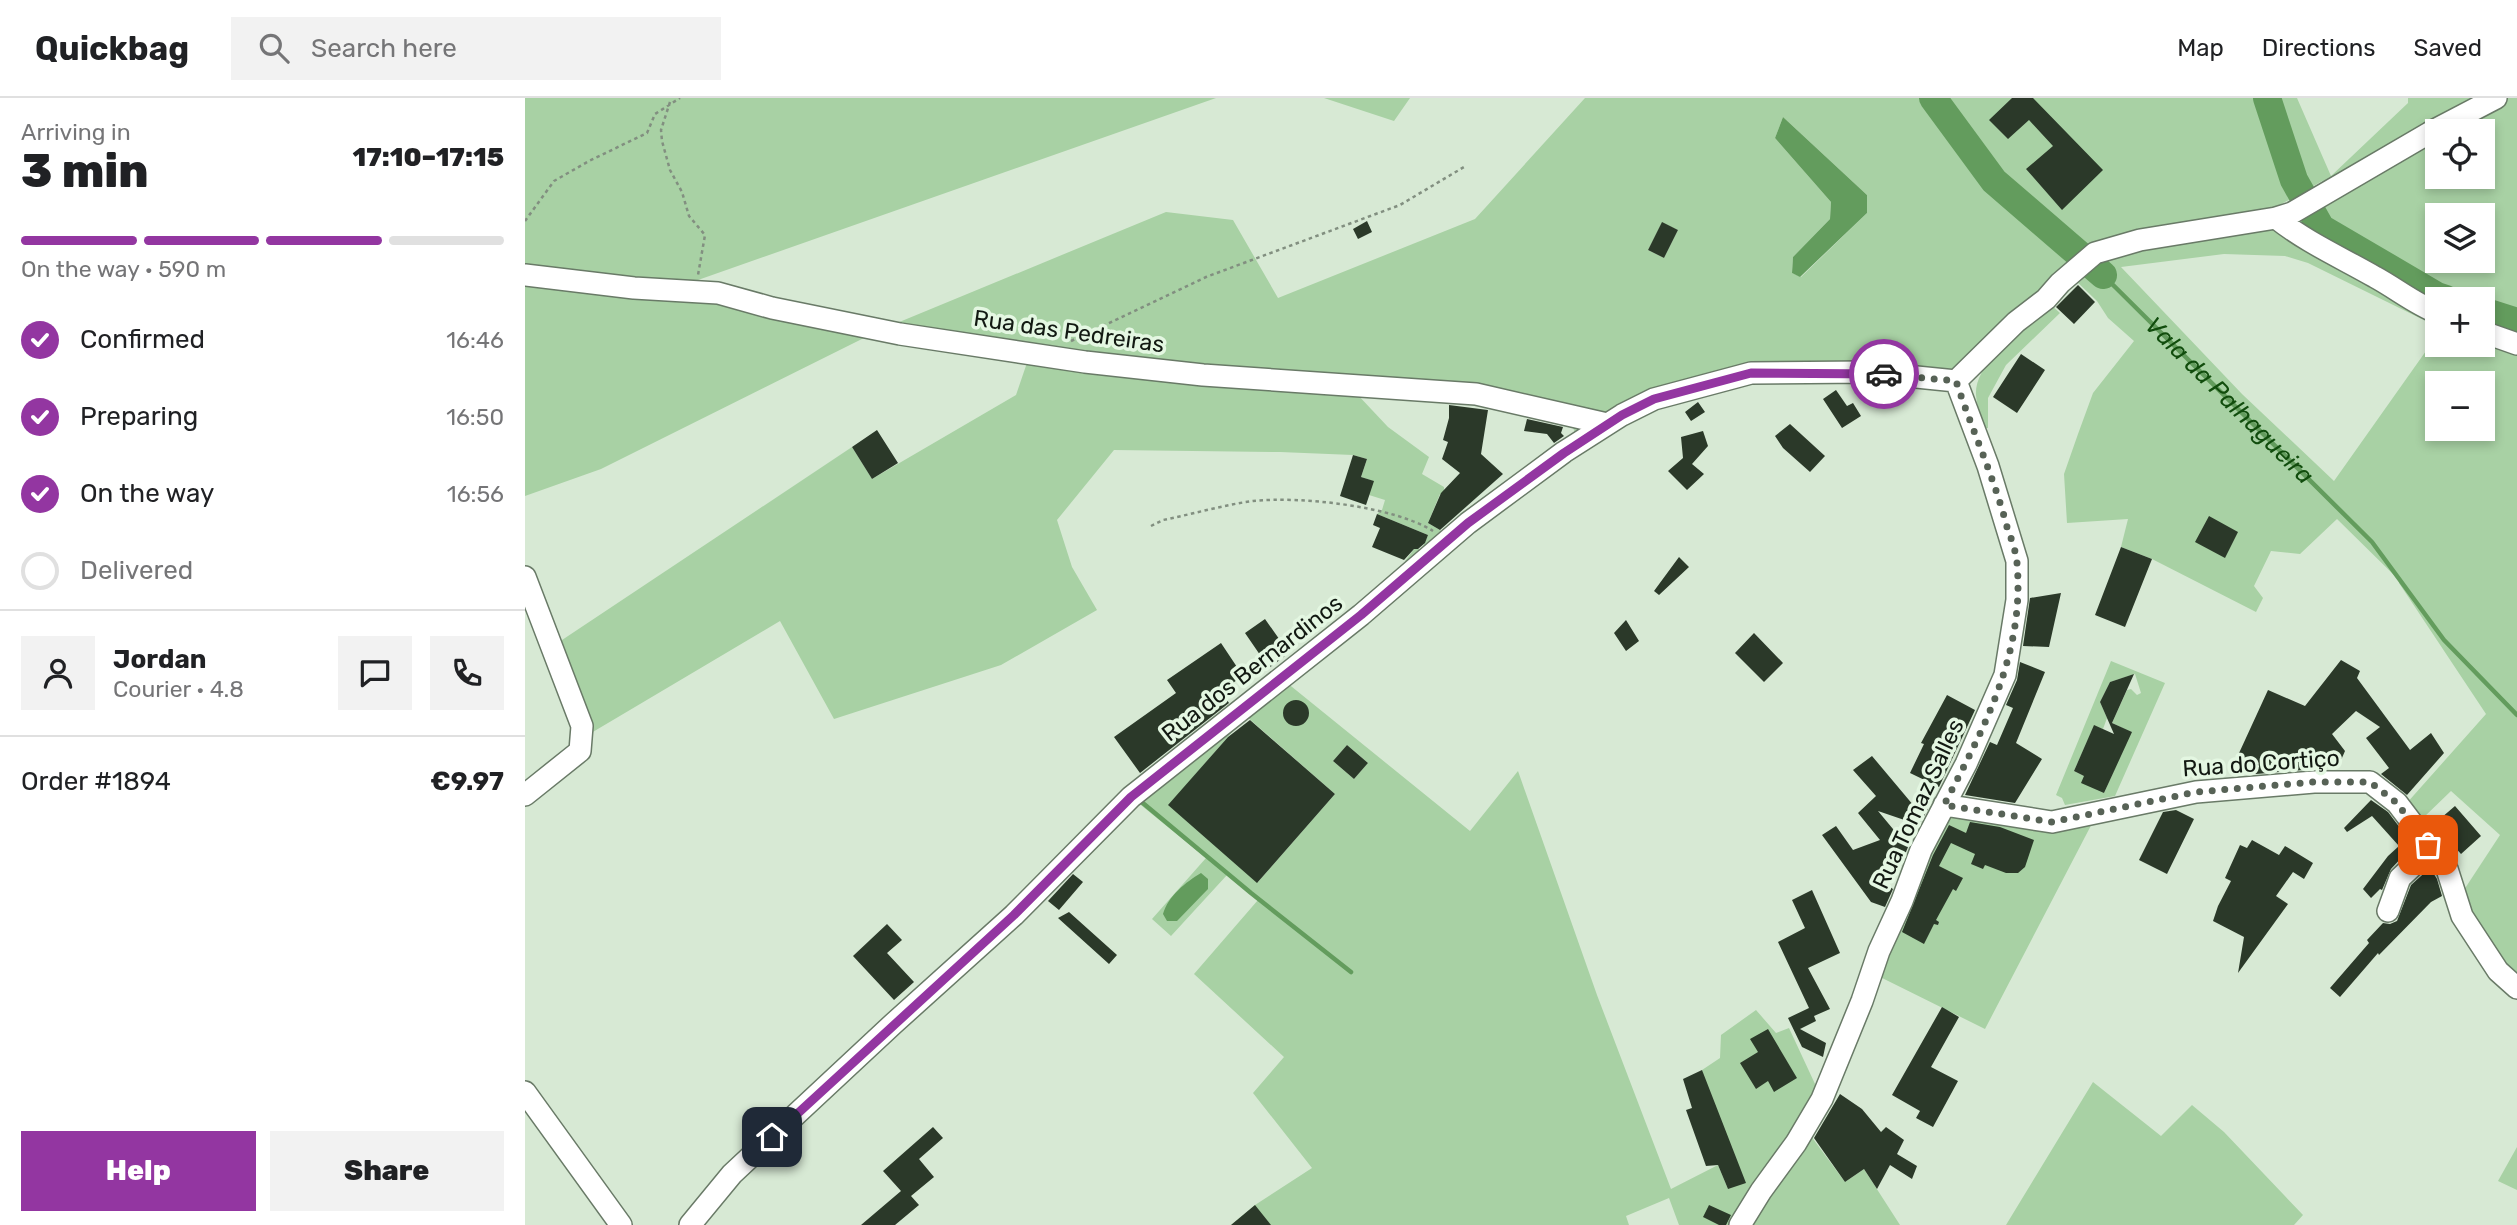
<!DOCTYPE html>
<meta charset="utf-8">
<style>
:root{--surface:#fff;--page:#f2f2f2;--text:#202124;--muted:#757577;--line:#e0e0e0;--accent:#9336a1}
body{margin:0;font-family:Rubik,sans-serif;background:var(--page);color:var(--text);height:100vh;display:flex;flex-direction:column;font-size:26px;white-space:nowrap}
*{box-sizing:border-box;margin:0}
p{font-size:23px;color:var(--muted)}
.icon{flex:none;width:38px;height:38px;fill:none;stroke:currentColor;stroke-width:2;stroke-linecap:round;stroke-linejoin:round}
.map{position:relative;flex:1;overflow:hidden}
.sheet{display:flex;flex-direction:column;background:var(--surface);width:525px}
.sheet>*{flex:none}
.buttons{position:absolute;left:1900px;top:21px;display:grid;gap:14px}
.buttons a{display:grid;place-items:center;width:70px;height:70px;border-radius:0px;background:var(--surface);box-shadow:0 4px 10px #0003;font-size:35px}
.pin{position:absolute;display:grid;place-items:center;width:60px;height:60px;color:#fff;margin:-30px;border-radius:14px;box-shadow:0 4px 10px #0006}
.courier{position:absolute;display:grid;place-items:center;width:70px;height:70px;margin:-35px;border:5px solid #9336a1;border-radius:50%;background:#fff;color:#222;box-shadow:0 2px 9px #0007}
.head em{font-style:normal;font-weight:800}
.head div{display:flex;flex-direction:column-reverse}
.head{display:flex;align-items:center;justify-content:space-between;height:119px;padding:0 21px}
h1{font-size:46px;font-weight:800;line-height:52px}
.bar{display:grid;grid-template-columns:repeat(4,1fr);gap:10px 7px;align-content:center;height:84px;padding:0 21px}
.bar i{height:9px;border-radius:5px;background:var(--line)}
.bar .current{background:var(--accent)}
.bar p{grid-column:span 4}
.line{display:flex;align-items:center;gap:18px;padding:0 21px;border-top:2px solid var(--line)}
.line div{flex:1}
.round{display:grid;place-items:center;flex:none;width:74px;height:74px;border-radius:0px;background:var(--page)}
ol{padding:0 21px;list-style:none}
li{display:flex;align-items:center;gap:21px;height:77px}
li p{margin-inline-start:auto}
li .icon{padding:7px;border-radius:50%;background:var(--accent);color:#fff;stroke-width:4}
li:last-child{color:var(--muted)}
li i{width:38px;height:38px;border:4px solid var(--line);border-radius:50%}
.primary-button{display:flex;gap:14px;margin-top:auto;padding:14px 21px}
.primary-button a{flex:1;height:80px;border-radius:0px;background:var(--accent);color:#fff;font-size:28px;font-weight:800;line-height:80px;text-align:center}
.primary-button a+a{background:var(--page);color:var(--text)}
header{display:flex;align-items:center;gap:42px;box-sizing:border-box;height:98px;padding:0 35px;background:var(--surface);border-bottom:2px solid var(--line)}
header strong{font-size:33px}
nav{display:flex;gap:38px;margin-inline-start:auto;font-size:24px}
.search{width:490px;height:63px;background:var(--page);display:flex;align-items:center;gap:18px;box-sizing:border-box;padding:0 24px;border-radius:0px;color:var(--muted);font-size:26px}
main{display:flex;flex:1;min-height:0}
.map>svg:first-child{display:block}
.green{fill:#a8d1a4;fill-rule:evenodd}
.water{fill:#639c5d}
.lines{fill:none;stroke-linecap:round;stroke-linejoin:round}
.stream{stroke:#639c5d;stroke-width:4.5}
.river{stroke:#639c5d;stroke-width:28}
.building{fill:#2b3929}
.minor-casing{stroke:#697a67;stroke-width:24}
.path{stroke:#828f80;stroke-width:2.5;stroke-dasharray:3.5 3.5;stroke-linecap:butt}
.minor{stroke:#fff;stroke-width:21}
.done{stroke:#576256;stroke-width:7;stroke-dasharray:0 12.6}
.route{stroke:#9336a1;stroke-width:9}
.labels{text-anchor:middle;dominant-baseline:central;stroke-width:7;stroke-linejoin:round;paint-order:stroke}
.street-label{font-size:23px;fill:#121912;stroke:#e4f7e2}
.water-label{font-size:24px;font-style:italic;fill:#114d0d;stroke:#e4f7e2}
</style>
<header>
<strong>Quickbag</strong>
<div class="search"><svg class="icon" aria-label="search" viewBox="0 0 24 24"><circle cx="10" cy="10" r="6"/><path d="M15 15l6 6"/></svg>Search here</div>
<nav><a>Map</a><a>Directions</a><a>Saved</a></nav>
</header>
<main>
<section class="sheet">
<div class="head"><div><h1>3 min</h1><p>Arriving in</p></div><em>17:10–17:15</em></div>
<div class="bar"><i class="current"></i><i class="current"></i><i class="current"></i><i></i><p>On the way · 590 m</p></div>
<ol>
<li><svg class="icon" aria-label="check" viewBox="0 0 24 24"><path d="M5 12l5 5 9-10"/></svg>Confirmed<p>16:46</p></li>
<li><svg class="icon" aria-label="check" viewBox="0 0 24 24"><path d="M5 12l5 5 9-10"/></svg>Preparing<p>16:50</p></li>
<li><svg class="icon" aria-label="check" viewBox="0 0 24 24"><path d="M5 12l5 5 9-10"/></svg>On the way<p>16:56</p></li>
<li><i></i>Delivered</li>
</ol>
<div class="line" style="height:126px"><a class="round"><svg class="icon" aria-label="person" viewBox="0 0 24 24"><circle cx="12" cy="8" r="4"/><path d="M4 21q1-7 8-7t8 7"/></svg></a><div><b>Jordan</b><p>Courier · 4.8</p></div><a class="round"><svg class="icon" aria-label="chat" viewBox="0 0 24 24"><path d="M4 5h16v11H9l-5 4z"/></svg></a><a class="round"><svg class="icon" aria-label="phone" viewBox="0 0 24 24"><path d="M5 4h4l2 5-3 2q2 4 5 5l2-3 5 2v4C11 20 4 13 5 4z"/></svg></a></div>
<div class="line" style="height:91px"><div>Order #1894</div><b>€9.97</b></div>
<div class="primary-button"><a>Help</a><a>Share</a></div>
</section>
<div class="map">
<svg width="1992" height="1127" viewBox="0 0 1992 1127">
<rect width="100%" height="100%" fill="#d7e9d4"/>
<path class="green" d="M0,0H691L173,182L193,195L355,232L641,114L708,122L753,200L950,121L1060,0H1772L1806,78L1883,5V0H1992V887C1966,865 1945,833 1933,801L1975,737L1926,693L1897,721L1881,706L1961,616L1874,485V482L1812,421L1775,456L1746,453L1729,488L1738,500L1731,514L1627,461L1596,449L1603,421L1542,425L1539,376L1553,336L1568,295L1609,243L1583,220L1572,203L1549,181L1558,172L1555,168L1570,155L1615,142L1751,120L1799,82L1751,109L1589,140L1569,147L1551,160L1429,274L1342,270L1327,274L1226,275L1129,301L1097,317L1039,354L943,425L887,473L880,463L889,451H897L903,437L852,416L857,412L860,402L844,397L848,383L836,379L842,361L828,357L755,354L589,352L532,422L547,469L572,512L476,567L309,621L255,523L56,641L57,628L28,548L327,349L347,381L491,297L505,256L355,232L76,371L0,398ZM1258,19L1342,97V115L1276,179L1267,175L1268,159L1305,121L1306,104L1250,40ZM1913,33H1958V79H1913ZM1913,117H1958V163H1913ZM1137,125L1153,132L1139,160L1123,152ZM1699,156L1760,158L1783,165L1913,229V215L1908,213L1913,214V201H1958V247H1913V236L1809,383L1717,296L1596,169ZM1913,285H1958V331H1913ZM831,295L964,308L1047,327L1050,335L935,416L920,435L903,425L915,396L919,399V389L897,376L904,359L863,329Z
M799,0H885L869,23Z
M1525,206L1535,215L1481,267L1463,300V330H1458C1456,320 1452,308 1451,297C1449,263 1502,227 1525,206Z
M1586,563L1640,585L1590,698L1540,707L1537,700L1531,697ZM1610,576L1616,595L1612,597L1606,591L1602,592L1587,625L1606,634L1579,695L1559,678L1549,673L1569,628L1578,631L1582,620L1575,604L1585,584Z
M756,580L945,733L993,673L1072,897L1146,1091L1193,1067L1203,1091L1177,972L1195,960L1196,937L1231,912L1251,935L1264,930L1297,1001L1280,1030L1320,1084L1339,1071L1375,1127H1154L1144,1100L1101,1118L1104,1127H706L730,1107L787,1070L728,995L759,959L669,876L733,802L702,777L646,838L627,821L681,760L606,699ZM721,618L810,696L733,784L644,707ZM822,647L843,665L829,681L808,663Z
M1419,707L1516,723L1573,714L1460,931L1347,875Z
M1568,984L1636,1038L1667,1007L1699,1034L1778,1117L1769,1127H1481Z
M1992,1049V1092L1973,1083Z"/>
<path class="water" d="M1258,19L1342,97V115L1275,179L1267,175L1268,159L1305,121L1306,104L1250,40Z
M676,775L683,781V791L652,823H642L638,816C643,798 661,784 676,775Z"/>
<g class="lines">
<g class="stream">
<path id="s1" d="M1578,177L1847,444L1919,542L1992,617"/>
<path d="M613,701L726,795L826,874"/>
</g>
<path class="river" d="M1408,0L1469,83L1578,177
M1742,0L1769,82L1796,130L1912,198L1921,201
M1958,213L1992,224"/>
</g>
<path class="building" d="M1487,0H1508L1578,72L1537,112L1501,71L1528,48L1504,22L1483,41L1464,22Z
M842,123L847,134L833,141L828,131Z
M1137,124L1153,132L1139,160L1123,152Z
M1553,187L1570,204L1549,226L1531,209Z
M1496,256L1520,272L1492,315L1468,299Z
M1311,292L1322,308L1328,305L1336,318L1317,330L1298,301Z
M1173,304L1180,314L1166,323L1160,314Z
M924,307L963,312L956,356L978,376L915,432L903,425L916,395L935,375L917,361L923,344L918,342L924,320Z
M1002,321L1038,329L1036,335L1039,338L1029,345L1022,336L999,333Z
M1265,326L1300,358L1285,374L1258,350L1250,338Z
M352,332L373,365L347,381L327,349Z
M1178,333L1183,348L1167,366L1179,376L1162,392L1143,373L1158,360L1156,339Z
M828,357L842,361L836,379L849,383L841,407L815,398Z
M852,416L903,437L900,445L893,451H889L879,462L847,449L855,430L848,427Z
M1684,418L1713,434L1700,460L1670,444Z
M1596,449L1627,461L1600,529L1570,517Z
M1154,459L1164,469L1134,497L1129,493Z
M1536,495L1524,549L1498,548L1505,500Z
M740,521L764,555L744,570L720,535Z
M1101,522L1114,543L1101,553L1089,535Z
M1229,535L1258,565L1239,584L1210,555Z
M696,545L718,578L696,593L704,605L615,675L589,639L651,595L642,582Z
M1816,562L1835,573L1832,580L1885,652L1906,635L1919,655L1882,697L1856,676L1864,670L1841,640L1855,629L1831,613L1807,636L1820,653L1813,669L1731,676L1709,666L1743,592L1780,608Z
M1495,564L1520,574L1491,645L1517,661L1490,705L1440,697L1465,644L1472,647L1488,610L1481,607L1492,582Z
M1609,576L1587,625L1607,634L1579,695L1556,685L1559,678L1549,673L1569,627L1589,636L1575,604L1585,584Z
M1422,597L1450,612L1414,689L1385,675L1399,646L1396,645Z
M758 615a13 13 0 1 1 26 0a13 13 0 1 1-26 0Z
M725,622L810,696L732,785L643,707L703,639Z
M822,647L843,665L829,681L808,663Z
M1347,658L1389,708L1403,711L1394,727L1353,713L1383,749L1381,754L1372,761L1369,758L1349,778L1368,791L1360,809L1346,804L1297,737L1311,728L1328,752L1355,742L1333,715L1351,698L1328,672Z
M1846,702L1863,714L1888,747L1866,771L1857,792L1855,791L1846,800L1838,791L1863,758L1874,748L1847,718L1822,734L1819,730Z
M1930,708L1956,738L1936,756L1909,726Z
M1651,712L1669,721L1642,776L1614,762L1638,714Z
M1445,724L1475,729L1509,742L1500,769L1493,775H1481L1460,767L1458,771L1446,766L1450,756L1426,745L1414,768L1438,780L1431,793L1428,791L1411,822L1414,824L1413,827L1409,826L1399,846L1377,834L1408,757L1424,727L1441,735Z
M1727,742L1754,757L1760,748L1788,765L1779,781L1768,774L1751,798L1763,806L1713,875L1719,839L1688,823L1693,808L1706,783L1700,780L1715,747L1722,750Z
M1905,770L1912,781L1917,798L1906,804L1854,857L1853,855L1815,899L1805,890L1844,845L1842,842L1858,825L1865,826L1872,823L1886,787Z
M548,776L558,784L534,812L523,803Z
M1287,792L1315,855L1283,870L1305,911L1289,918L1291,923L1275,931L1301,945L1298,959L1277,949L1263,920L1284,910L1253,844L1280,830L1267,802Z
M544,814L592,857L584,866L533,820Z
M362,826L377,842L362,855L389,884L369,902L328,858Z
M1417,909L1434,919L1406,969L1433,983L1408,1029L1391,1020L1395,1013L1367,997Z
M1243,931L1272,980L1249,994L1243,983L1231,991L1215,965L1233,954L1225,941Z
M1177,972L1221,1085L1203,1091L1193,1067L1181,1068L1161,1012L1167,1010L1158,981Z
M1315,996L1337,1011L1356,1034L1361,1029L1379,1042L1372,1056L1392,1068L1387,1081L1365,1067L1352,1091L1339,1071L1320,1084L1289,1040Z
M408,1029L418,1040L394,1061L409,1079L386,1098L394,1107L370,1127H336L376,1093L358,1073Z
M730,1107L746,1127H706Z
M1184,1107L1206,1117L1201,1127H1194L1178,1119Z"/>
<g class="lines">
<g class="minor-casing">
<path id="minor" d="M1751,120L1767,115L1904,35L1971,0
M0,177L109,190L193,195L247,210L375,236L560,264L678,277L951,296L1082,326
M1958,234L1992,246
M1431,283L1491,224L1521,201L1535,185L1570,155L1615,142L1751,120C1781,144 1817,160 1850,179C1872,191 1890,206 1913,215
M0,479L57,628L55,653L0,697
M1419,707L1527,724L1671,694L1789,684H1845L1872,705L1922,771L1937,818L1973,873L1992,890
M1863,813L1875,780L1894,762L1903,747
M0,994L96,1127
M165,1127L207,1076L368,926L489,817L606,699L836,517L943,425L1039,354L1097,317L1129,301L1226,275L1342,274L1431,283
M1215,1127L1236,1093L1271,1045L1297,1001L1337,903L1354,853L1377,803L1396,752L1441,666L1480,577L1492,502V463L1463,368L1431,283"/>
</g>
<path class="path" d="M145,4L136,32L137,43L145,72L157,94L164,118L180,137L173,177
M0,123L29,83L64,63L122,35L130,16L155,0
M546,243L681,179L875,107L939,69
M626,428L638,422C668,416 698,407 728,403C776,398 868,408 908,433"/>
<use href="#minor" class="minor"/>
</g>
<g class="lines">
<path class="done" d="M1359,276L1431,283C1447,332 1469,379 1482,429C1486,440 1491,453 1492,465C1500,555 1459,630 1419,707L1527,724L1671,694L1789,684H1845L1872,705L1903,747"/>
<path class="route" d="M247,1039L489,817L606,699L836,517L943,425L1039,355L1097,317L1129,301L1226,275L1359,276"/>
</g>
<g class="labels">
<g class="street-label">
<text transform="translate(544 233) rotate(8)">Rua das Pedreiras</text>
<text transform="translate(727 570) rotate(-38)">Rua dos Bernardinos</text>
<text transform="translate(1736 665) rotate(-4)">Rua do Cortiço</text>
<text transform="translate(1393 706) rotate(-65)">Rua Tomaz Salles</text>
</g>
<g class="water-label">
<text stroke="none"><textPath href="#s1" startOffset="178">Vala da Palhagueira</textPath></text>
</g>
</g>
</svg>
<div class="buttons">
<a><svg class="icon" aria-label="locate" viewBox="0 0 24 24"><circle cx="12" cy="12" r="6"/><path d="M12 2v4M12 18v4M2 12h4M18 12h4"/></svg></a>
<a><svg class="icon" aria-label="layers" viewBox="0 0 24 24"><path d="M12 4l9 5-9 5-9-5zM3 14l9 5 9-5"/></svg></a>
<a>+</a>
<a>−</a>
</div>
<div class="pin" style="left:1903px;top:747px;background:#ea580c"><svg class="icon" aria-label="bag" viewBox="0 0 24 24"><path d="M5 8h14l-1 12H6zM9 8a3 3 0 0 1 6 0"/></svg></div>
<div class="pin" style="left:247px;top:1039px;background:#1f2937"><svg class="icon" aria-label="home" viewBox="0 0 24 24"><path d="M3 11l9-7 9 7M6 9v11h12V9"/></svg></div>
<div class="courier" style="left:1359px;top:276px"><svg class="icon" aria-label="car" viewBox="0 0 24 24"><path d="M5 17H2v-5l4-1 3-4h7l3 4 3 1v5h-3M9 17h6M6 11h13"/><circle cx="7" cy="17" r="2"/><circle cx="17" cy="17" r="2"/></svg></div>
</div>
</main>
